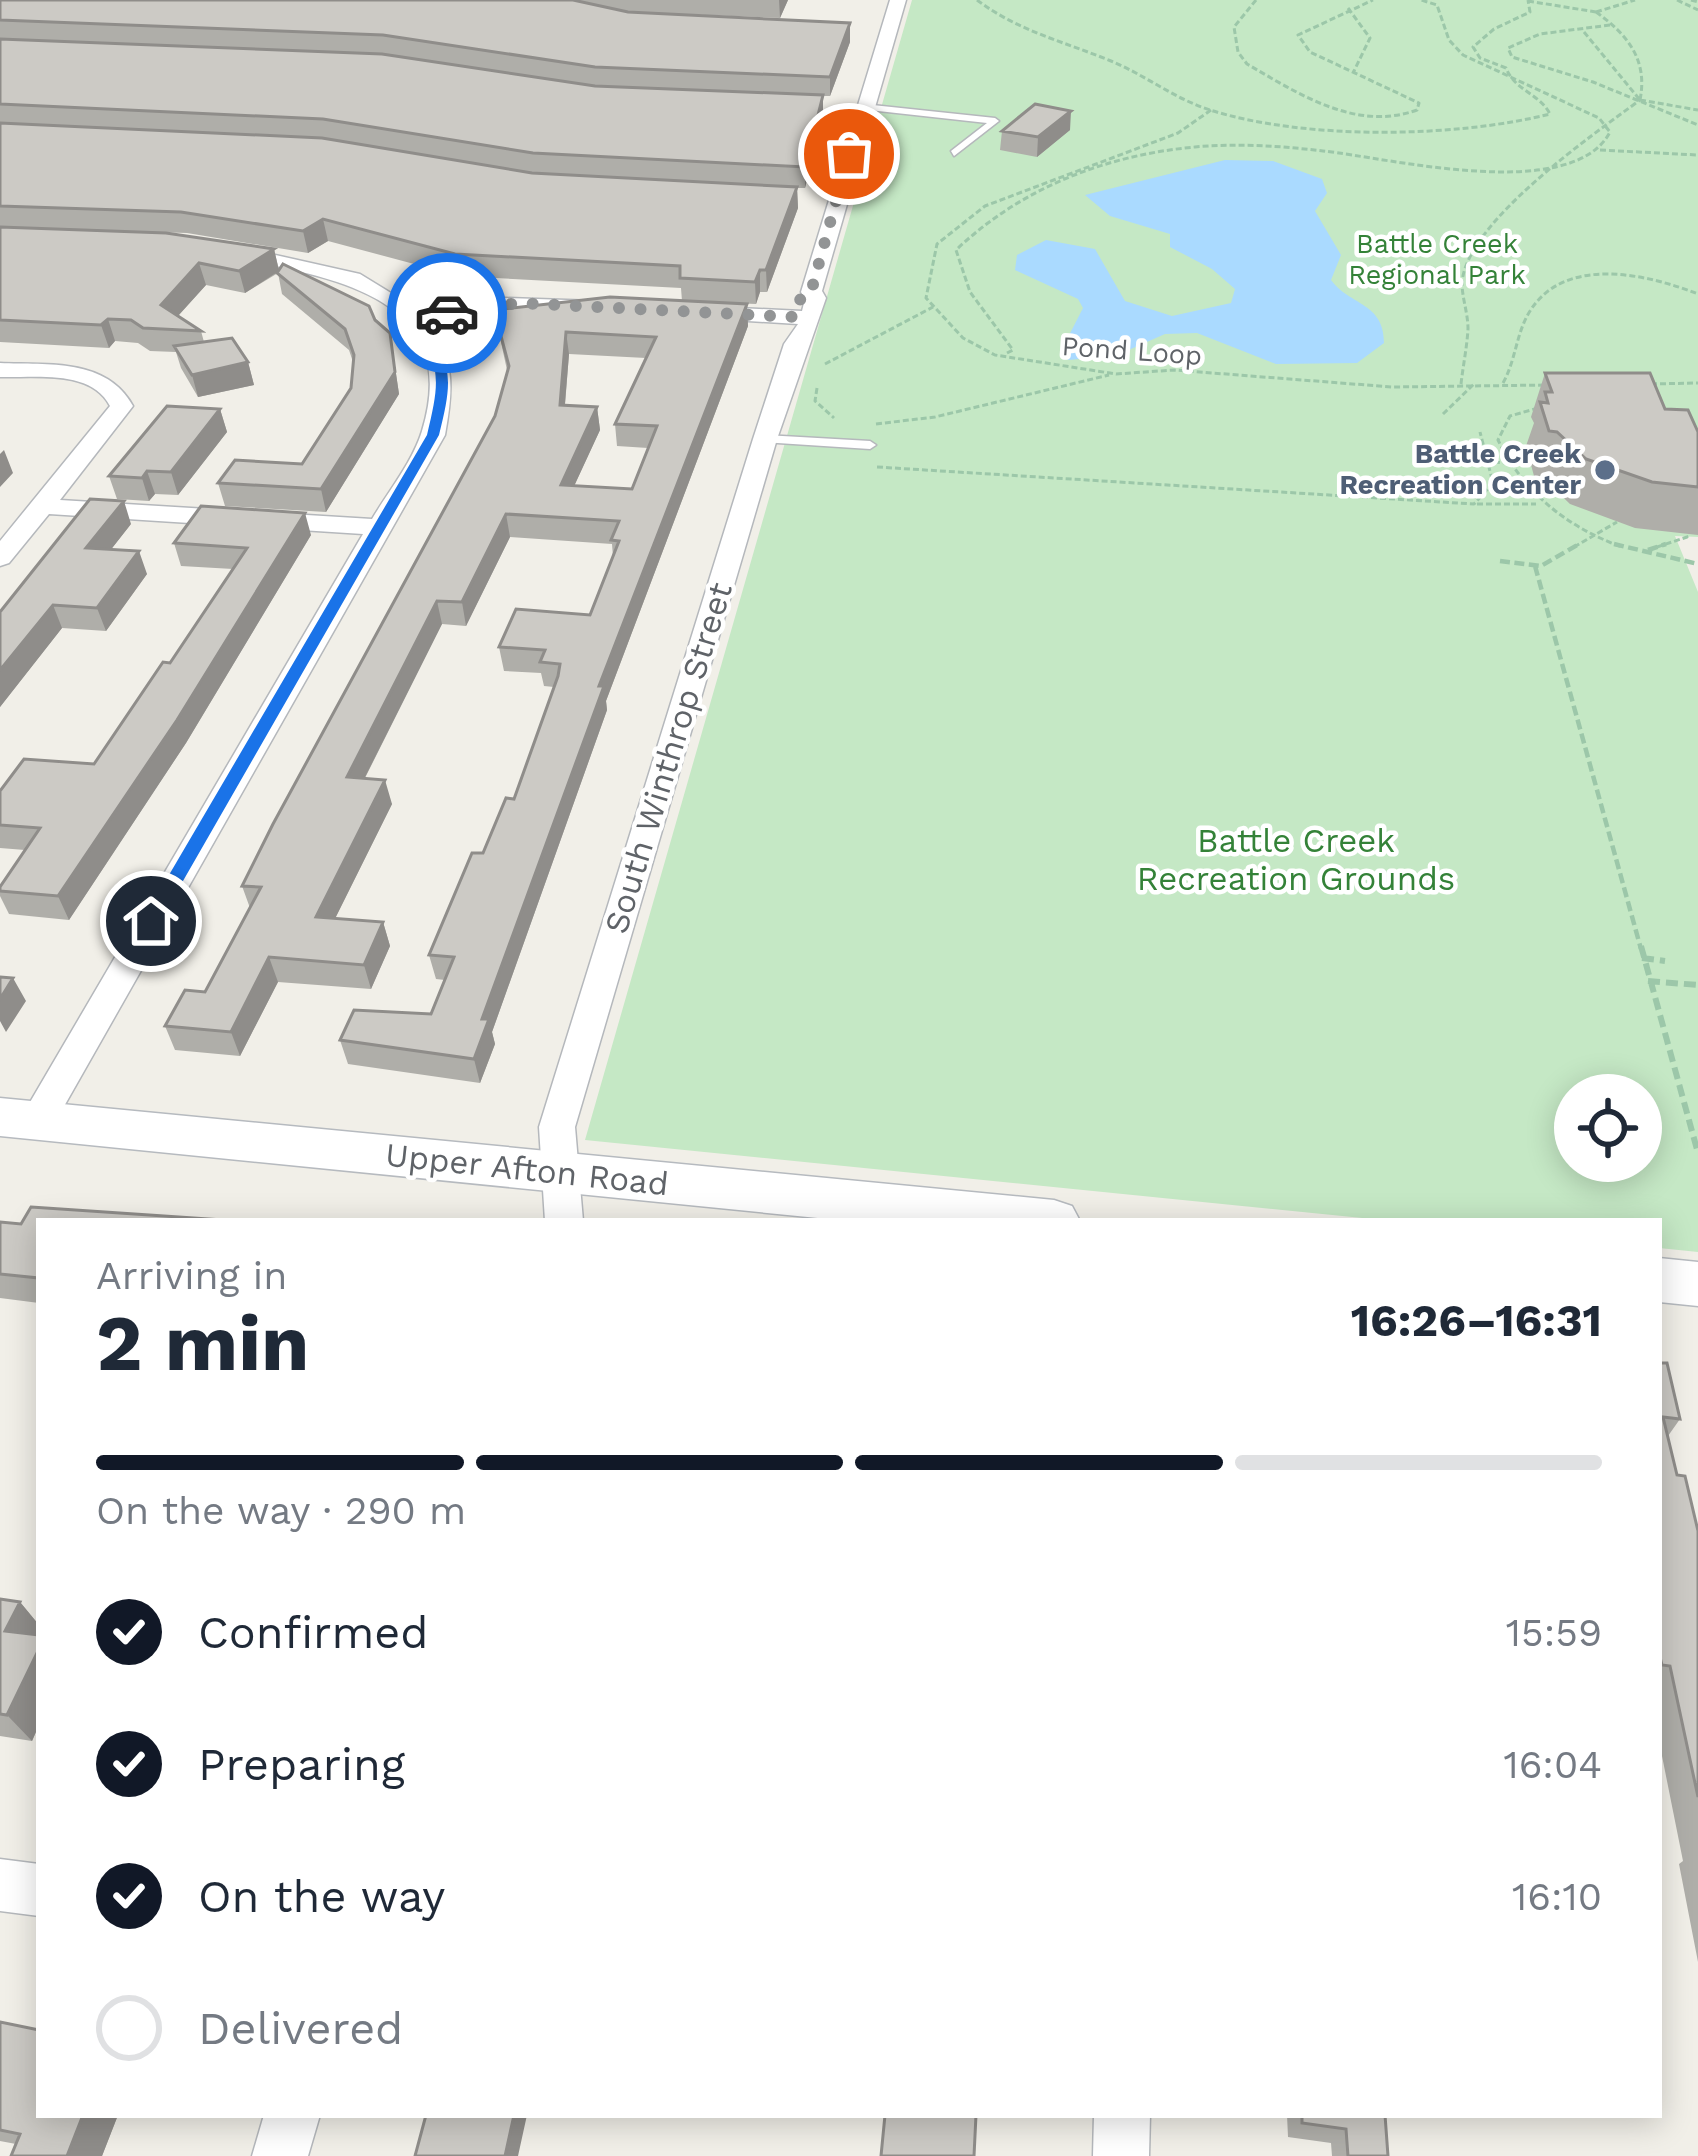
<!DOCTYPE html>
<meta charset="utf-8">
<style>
:root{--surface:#fff;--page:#f2f2f3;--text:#1f2937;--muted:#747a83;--line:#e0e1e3;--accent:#111827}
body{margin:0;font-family:"Work Sans",sans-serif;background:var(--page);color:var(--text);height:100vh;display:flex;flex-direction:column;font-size:45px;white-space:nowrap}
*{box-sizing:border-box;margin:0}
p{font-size:39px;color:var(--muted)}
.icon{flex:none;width:66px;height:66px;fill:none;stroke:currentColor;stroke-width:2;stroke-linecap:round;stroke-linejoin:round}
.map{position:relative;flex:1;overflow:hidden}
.details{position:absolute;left:36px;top:1218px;width:1626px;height:900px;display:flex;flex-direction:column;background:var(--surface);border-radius:0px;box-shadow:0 6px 30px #0003}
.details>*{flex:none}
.tools{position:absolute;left:1554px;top:1074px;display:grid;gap:24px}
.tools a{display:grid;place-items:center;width:108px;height:108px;border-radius:50%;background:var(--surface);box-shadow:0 6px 30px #0003;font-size:60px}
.pin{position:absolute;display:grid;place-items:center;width:102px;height:102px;color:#fff;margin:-51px;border:6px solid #fff;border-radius:50%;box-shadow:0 3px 12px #0007}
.courier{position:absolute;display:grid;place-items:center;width:120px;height:120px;margin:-60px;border:9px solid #1a73e8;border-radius:50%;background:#fff;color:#222;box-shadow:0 3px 15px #0007}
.summary em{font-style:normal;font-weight:700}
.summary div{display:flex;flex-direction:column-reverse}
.summary{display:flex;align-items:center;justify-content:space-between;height:204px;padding:0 60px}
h1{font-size:78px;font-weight:700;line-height:90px}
.bar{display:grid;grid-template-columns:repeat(4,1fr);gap:18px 12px;align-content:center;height:144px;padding:0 60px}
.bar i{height:15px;border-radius:9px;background:var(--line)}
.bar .current{background:var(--accent)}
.bar p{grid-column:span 4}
ol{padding:0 60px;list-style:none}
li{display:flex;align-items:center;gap:36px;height:132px}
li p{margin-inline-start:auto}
li .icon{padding:12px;border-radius:50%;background:var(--accent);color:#fff;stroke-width:4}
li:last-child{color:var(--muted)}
li i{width:66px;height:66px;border:6px solid var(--line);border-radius:50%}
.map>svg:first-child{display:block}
.green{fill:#c5e8c5;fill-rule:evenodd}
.water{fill:#aadaff}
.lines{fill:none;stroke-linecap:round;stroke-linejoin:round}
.lane-casing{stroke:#b5b8bc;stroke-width:3}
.street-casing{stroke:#b5b8bc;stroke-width:3}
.secondary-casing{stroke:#b6babf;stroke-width:3}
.path-far2{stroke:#9cc7a9;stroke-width:3;stroke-dasharray:6 3;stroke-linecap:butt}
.path-far1{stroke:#9cc7a9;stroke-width:4.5;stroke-dasharray:10 4.5;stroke-linecap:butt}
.path{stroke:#9cc7a9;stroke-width:6;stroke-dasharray:12 6;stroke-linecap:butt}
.lane{fill:#fff;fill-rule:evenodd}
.street{fill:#fff;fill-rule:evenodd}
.secondary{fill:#fff;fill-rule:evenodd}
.wall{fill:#afaea9;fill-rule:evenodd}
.shaded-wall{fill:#8f8d8a}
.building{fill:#cccac5;stroke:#8f8d8a;stroke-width:3;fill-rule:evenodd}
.route{fill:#1a73e8}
.done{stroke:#929495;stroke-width:12;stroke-dasharray:0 21.6}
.service-dot{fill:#5c6f8a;stroke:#fff;stroke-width:4.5}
.labels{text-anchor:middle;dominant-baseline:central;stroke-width:9;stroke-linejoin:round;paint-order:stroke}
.far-park-label{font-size:27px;fill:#348238;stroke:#fff}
.far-street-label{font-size:27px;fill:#5f6368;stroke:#fff}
.far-service-label{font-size:27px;font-weight:bold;fill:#4e5e75;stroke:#fff;text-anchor:end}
.street-label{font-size:33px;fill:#5f6368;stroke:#fff}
.park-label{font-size:33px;fill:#348238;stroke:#fff}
</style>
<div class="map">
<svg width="1698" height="2156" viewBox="0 0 1698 2156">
<rect width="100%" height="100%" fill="#f1efe8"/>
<path class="green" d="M912,0H1698V537L1675,536L1698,592V1252L1659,1248V1221H1392L585,1140ZM1575,1095H1641V1161H1575Z"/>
<path class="water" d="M1225,160L1273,161L1322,179L1327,193L1315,211L1341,255L1331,280C1350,306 1384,302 1384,343L1357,363L1276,364L1197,333L1165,334L1115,356L1068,360L1063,347L1083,308L1078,299L1015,270L1017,255L1046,240L1095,249L1125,301L1172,316L1231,303L1235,289L1212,269L1170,247V234L1110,216L1085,195Z"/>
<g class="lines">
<g class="lane-casing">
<path id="lane" d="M863,104L995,118L999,121L954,156L951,151L987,123L860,109Z
M765,435L870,441L876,445L870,449L761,442L759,439Z"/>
</g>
<g class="street-casing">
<path id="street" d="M890,0H906L822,291L826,298L777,439L575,1127L583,1221H545L539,1127L753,439L784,344L798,324L699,318L688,312L699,306L802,311L805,299L801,292Z
M231,245L360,274L422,312L505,298L596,301L607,307L596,313L505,310L431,324C455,362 453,391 445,435L50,1131H24L19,1121L363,534L49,514L9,563L0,566V541L110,406C91,369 35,378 0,377V363C48,365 107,358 133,406L60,500L372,519C388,492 413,461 422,431C465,290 321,277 224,255L221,251Z
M0,1859L39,1864V1916L0,1911Z
M264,2115H320L308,2156H252Z
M1094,2115H1150L1149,2156H1093Z"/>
</g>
<g class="secondary-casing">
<path id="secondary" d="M0,1098L1054,1200L1072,1206L1080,1221H848L0,1136Z
M1659,1258L1698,1262V1306L1659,1302Z"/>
</g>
<path class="path-far2" d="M977,0C1018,31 1065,42 1111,61C1145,75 1175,99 1210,110C1304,140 1455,138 1550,114C1539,93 1515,91 1506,68L1480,58L1473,47L1494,29L1530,12L1528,0
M1256,0L1234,27L1238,52L1247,64C1299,94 1356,132 1417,110L1419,103L1310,52L1298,35L1373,0
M1677,0L1698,10
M1691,0L1698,2
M1528,1L1596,12
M1348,8L1370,38L1354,71
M1596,12C1628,35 1648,60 1640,100
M1596,12L1635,0
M1610,25L1540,34L1508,48L1512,57L1593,82L1698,125
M1584,32L1640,100
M1640,100L1698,110
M1211,110L1178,133L985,206L937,244L926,298L963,338L995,355L1116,374L1174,370L1392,387L1548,385
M1600,150L1698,155
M1007,353L1013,350L970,292L956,250C1021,188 1106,155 1195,147C1237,143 1281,146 1323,151C1390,158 1572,204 1610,132L1599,118L1463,55L1449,40L1437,5L1421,0
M825,364L933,307
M1503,383C1516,360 1516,333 1530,311C1565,255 1647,274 1698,294
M1461,384C1463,366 1467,347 1468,329C1468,313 1462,298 1462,283C1466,222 1594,134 1640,100
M1651,384L1698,383
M817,388L815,401L834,418
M1538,408L1510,416L1498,440C1524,493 1567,527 1622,547
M1443,414L1475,383
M876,424L935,417L1109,375
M1467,460L1531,465
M877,467L1474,504L1493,483L1480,432
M1477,504H1536
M1574,547L1617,522
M1657,547L1687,537L1685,533"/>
<path class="path-far1" d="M1614,544L1698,564
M1648,550L1666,544
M1500,561L1541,566L1579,544
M1535,566L1641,949"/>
<path class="path" d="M1641,946L1698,1153
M1642,958L1665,961
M1648,981L1698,985"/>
<use href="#lane" class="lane"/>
<use href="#street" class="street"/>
<use href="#secondary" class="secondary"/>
</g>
<path class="wall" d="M0,0H788L780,18L628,12L850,42L830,96H823V115L805,188H797L798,208L767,292H760L756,304L682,301L681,288L459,276L328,241L308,253L187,233L54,229L274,249L279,270L375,320L390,333L399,394L326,512L225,506L218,483L302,464L351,388L353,362L349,350L282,294L278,273L245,293L206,285L178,316L201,331L204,342L248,362L254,385L198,397L181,368L176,352L150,351L138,343L115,341L109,348L0,342Z
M1070,130L1037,157L1000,150L1002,131Z
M747,304L748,326L606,701L607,710L492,1032L495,1044L480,1083L348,1064L340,1040L431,1014L445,980L436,979L429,955L514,799L554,687L544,686L541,673L504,671L499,647L590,615L613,557L612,544L510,537L466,626L442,624L365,778L392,804L335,918L383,922L390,946L371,989L278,982L240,1056L175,1050L165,1026L205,992L250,908L242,886L495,416L507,370L494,310ZM569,354L646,358L615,424L617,446L648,448L632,489L574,486L600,430L597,407L565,405Z
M1545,373L1665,409L1698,432V535L1635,528L1570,504L1542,477L1534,476L1526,446L1534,423L1531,417Z
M220,409L227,432L178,495L155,494L149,501L117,499L109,476Z
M131,524L111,549L147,574L106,631L62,628L0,707V612Z
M311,535L186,743L69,920L9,914L0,896V887L25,850L0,848V791L94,764L170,663L233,569L181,566L174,543Z
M39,1221V1303L0,1298V1222L21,1224Z
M1659,1363L1680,1419L1668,1436L1677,1475L1698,1531V1962L1679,1864L1683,1861L1659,1741Z
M0,1599L20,1602L39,1625V1725L32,1741L0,1736Z
M0,2022L39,2115H118L102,2156H11L16,2144L0,2141Z
M1287,2115H1385L1388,2156H1332L1331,2143L1288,2137Z"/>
<path class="shaded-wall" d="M779,0H788L780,18Z
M850,23V42L830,96V77Z
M823,95V115L805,188V167Z
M1071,111L1070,130L1037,157L1038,137Z
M797,187L798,208L767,292L766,270Z
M323,219L328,241L308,253L303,231Z
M274,249L279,271L245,293L239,271Z
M199,263L206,285L167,328L161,305Z
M760,270V292L756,304L755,282Z
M747,304L748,326L606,701L607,710L492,1032L495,1044L480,1083L474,1059L482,1019L599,686Z
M108,319L115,341L109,348L101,325Z
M566,332L569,354L563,427L560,405Z
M390,333L399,394L326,512L321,489Z
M248,362L254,385L198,397L192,375Z
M597,407L600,430L564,508L561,485Z
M220,409L227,432L178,495L171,472Z
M4,450L13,473L0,487V454Z
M147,471L155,494L149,501L142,478Z
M124,501L131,524L95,570L86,548Z
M305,513L311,535L186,743L69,920L58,896Z
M506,514L510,537L466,626L462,602Z
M139,551L147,574L106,631L97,608Z
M437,601L442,624L353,801L347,777Z
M53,605L62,628L0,707V670Z
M385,780L392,804L324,941L316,917Z
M383,922L390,946L371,989L364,965Z
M269,957L278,982L240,1056L231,1032Z
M13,978L26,1001L6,1032L0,1021V999Z
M20,1602L39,1625V1638L5,1631Z
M39,1649V1725L32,1741L7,1715Z
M83,2115H118L102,2156H67Z
M514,2115H527L518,2156H505Z"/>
<path class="building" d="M0,0H573L628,12L850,23L830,77L595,67L383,35L0,20Z
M0,39L382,54L595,86L823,95L805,167L533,153L323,119L0,104Z
M1035,104L1071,111L1038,137L1002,131Z
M0,123L322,138L532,173L797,187L766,270H760L755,282L680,278V266L455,254L323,219L303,231L181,212L0,206Z
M0,227L166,233L274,249L239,271L199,263L161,305L201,331L143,328L131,320L108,319L101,325L0,320Z
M283,264L369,306L375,320L390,333L395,372L321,489L218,483L235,460L302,464L351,388L354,355L345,329L277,273Z
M610,297L747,304L599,686H604L482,1019H489L474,1059L340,1040L354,1010L431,1014L454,957L429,955L472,853H483L506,798L514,799L558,676L560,664L540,662L545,650L499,647L516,609L590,615L619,541L611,540L619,521L506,514L462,602L437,601L347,777L385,780L316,917L383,922L364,965L269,957L231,1032L165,1026L185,990L205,992L261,887L242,886L273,824L495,416L509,366L494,310ZM566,332L656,337L615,424L657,426L632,489L561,485L597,407L560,405Z
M232,338L248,362L192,375L174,346Z
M1545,373H1650L1665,409L1688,410L1698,432V487L1652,482L1586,459L1557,432L1549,431L1540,402L1548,403L1545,392H1552Z
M167,406L220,409L171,472L147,471L142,478L109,476Z
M90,499L124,501L86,548L139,551L97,608L53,605L0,670V612Z
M201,506L305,513L177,720L58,896L0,891V887L40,828L0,825V791L24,759L94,764L163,662L170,663L247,548L174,543Z
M0,977L13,978L0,999Z
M31,1207L238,1221H39V1278L0,1274V1222L21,1224Z
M1659,1363H1667L1680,1419L1663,1417L1677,1475L1685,1476L1698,1531V1797L1670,1666L1662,1665L1659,1653Z
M0,1599L20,1602L5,1631L39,1635V1649L7,1715L0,1714Z
M0,2022L39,2030V2115H83L67,2156H11L20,2134L0,2130Z
M426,2115H514L505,2156H415Z
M885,2115H976L974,2156H881Z
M1302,2115H1385L1388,2156H1348L1346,2129L1302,2123Z"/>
<path class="route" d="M447,310L451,315L428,321C453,370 452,382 439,435L160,921L145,925L142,921L427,435C440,381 441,369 415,320Z"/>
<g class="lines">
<path class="done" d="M447,313L518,303L795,317L801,297L811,292L849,154"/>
</g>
<circle class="service-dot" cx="1605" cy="470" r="12"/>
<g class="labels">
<g class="far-park-label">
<text x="1437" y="244">Battle Creek<tspan x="1437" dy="31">Regional Park</tspan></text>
</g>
<g class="far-street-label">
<text transform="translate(1132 351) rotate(4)">Pond Loop</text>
</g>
<g class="far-service-label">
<text x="1581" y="454">Battle Creek<tspan x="1581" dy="31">Recreation Center</tspan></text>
</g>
<g class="street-label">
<text transform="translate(668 758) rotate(-73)">South Winthrop Street</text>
<text transform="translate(527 1169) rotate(6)">Upper Afton Road</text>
</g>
<g class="park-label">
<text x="1296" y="840">Battle Creek<tspan x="1296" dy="38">Recreation Grounds</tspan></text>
</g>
</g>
</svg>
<div class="tools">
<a><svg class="icon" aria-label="locate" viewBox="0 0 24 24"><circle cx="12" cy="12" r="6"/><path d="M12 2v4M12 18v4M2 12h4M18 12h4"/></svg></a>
</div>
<div class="pin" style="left:849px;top:154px;background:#ea580c"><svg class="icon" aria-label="bag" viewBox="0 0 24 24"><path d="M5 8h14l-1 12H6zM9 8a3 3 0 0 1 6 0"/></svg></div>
<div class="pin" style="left:151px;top:921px;background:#1f2937"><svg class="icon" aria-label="home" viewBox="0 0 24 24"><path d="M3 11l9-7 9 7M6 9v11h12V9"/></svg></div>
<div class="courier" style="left:447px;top:313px"><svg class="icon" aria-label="car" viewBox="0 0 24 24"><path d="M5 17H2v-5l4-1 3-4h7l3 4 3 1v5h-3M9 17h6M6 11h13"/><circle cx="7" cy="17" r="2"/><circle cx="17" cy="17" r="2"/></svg></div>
<section class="details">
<div class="summary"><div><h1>2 min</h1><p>Arriving in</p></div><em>16:26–16:31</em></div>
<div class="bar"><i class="current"></i><i class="current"></i><i class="current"></i><i></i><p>On the way · 290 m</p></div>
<ol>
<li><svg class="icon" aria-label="check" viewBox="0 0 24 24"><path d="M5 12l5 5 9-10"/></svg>Confirmed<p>15:59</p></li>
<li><svg class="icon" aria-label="check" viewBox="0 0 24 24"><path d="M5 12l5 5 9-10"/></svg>Preparing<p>16:04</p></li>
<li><svg class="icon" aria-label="check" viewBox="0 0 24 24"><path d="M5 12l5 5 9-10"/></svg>On the way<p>16:10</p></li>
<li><i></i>Delivered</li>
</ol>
</section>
</div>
